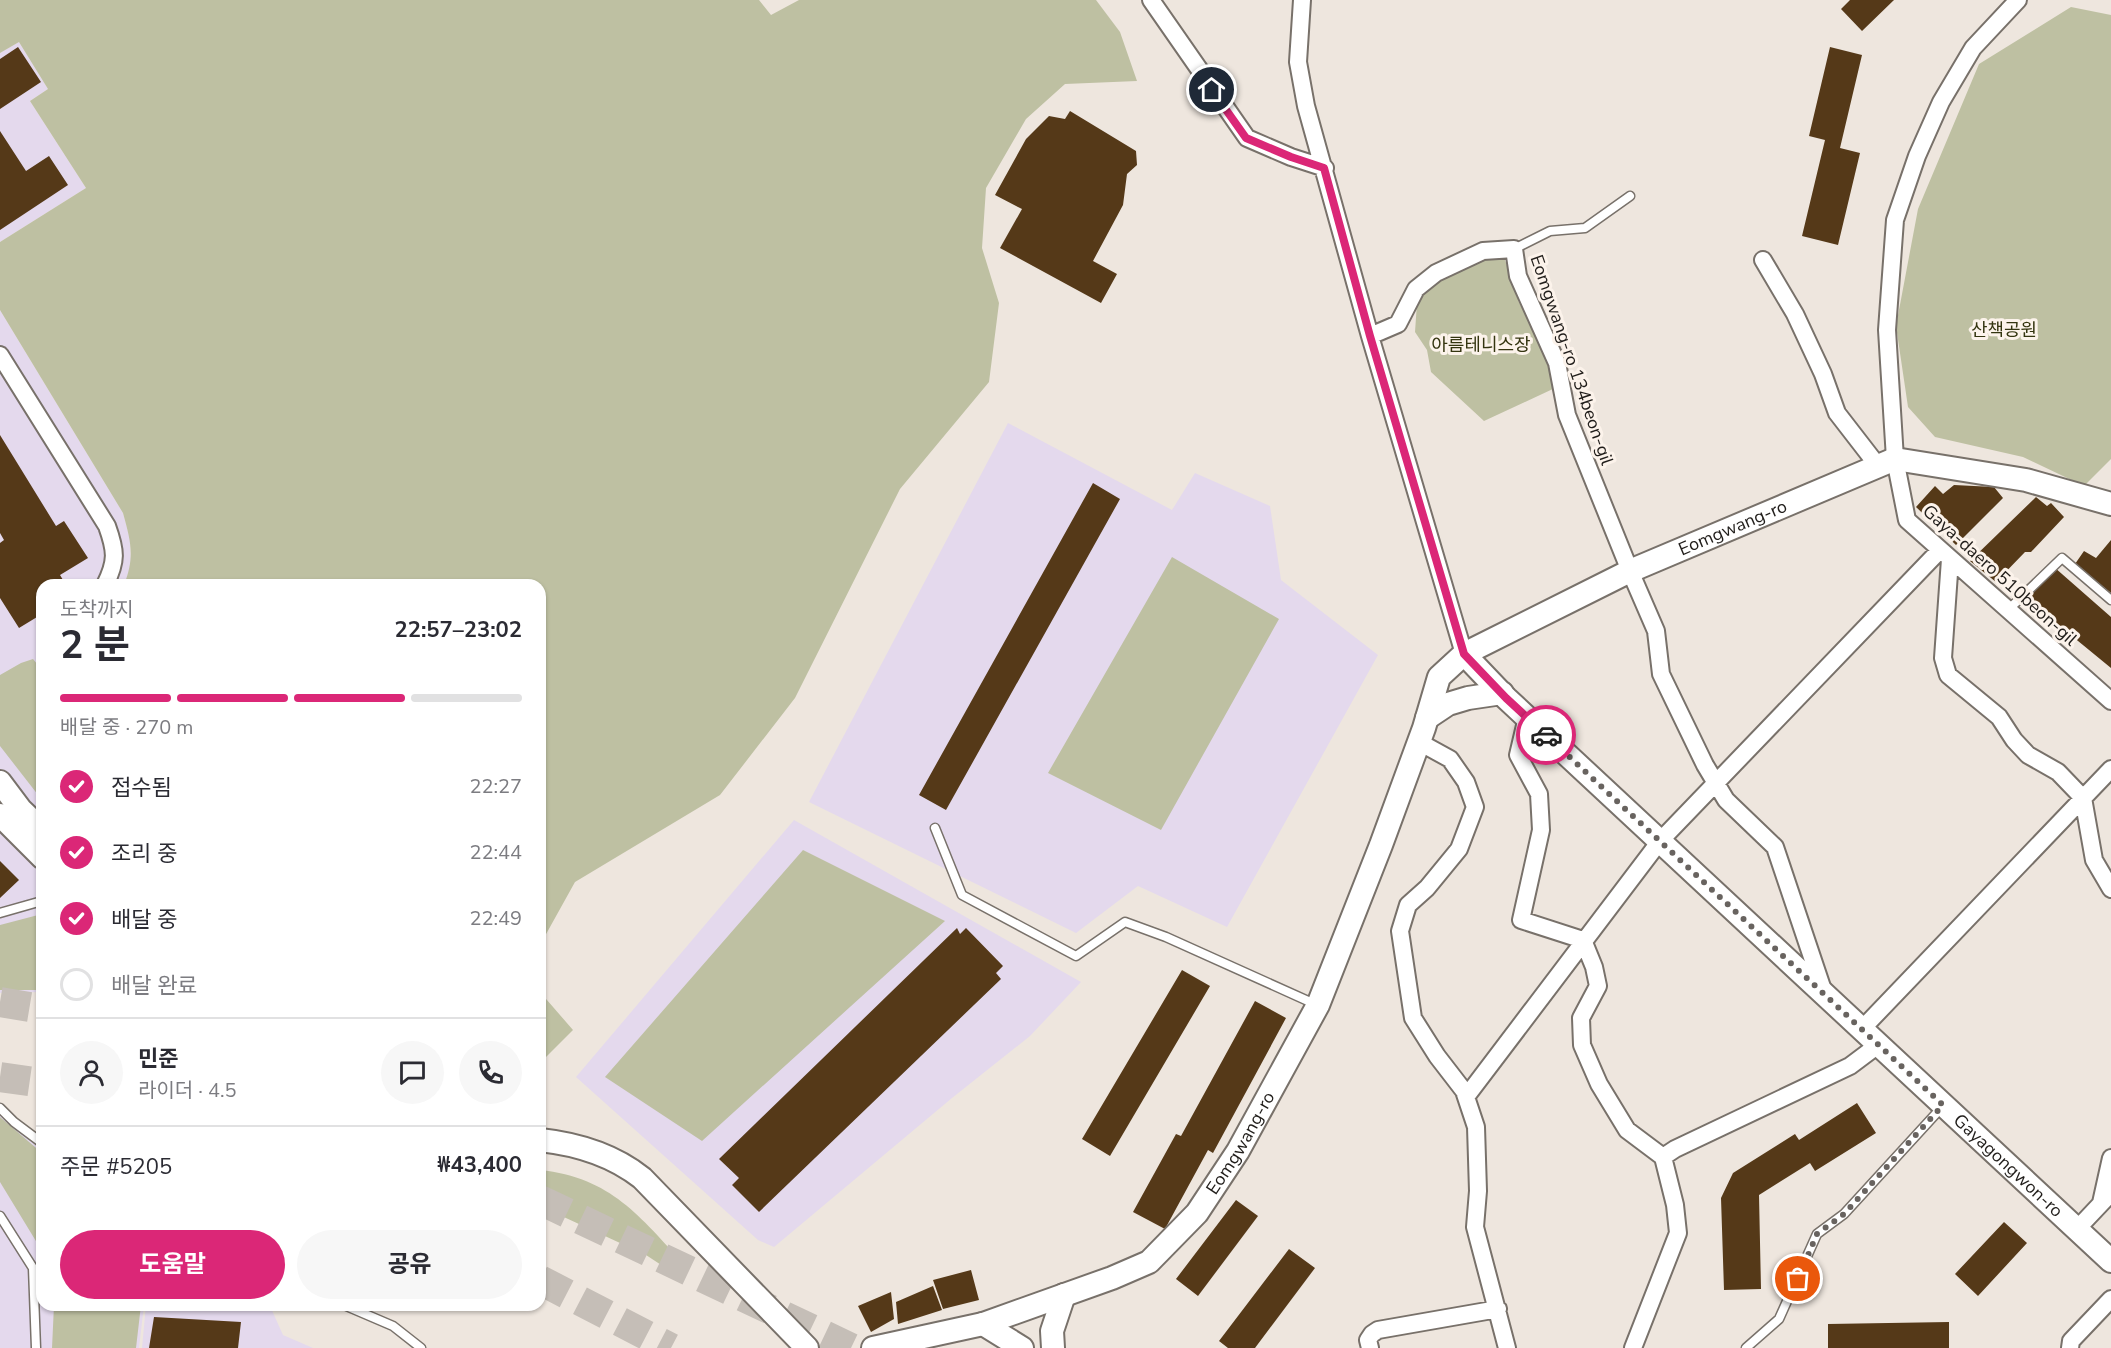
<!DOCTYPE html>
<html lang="ko">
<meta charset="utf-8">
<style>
:root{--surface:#fff;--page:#f7f7f7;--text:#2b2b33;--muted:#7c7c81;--line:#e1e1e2;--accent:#db2777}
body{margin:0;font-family:"Nunito Sans","Noto Sans KR",sans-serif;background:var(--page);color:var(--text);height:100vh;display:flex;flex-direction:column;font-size:22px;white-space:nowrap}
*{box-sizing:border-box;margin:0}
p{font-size:20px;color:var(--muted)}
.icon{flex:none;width:33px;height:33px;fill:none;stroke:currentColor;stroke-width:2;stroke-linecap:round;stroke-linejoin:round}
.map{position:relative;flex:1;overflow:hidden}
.sheet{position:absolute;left:36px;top:579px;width:510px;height:732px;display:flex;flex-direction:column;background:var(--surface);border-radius:18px;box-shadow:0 2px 4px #0004}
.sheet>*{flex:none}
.pin{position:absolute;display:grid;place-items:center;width:51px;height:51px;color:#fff;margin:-26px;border:3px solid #fff;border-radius:50%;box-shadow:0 2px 6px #0007}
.courier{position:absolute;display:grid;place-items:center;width:60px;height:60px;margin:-30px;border:4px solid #db2777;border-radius:50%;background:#fff;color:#222;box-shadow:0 2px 8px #0007}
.overview em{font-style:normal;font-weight:700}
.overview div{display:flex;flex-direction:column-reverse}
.overview{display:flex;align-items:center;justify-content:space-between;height:102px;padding:0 24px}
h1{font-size:39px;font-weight:700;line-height:45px}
.bar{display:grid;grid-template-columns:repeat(4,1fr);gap:9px 6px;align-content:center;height:72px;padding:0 24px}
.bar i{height:8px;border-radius:4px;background:var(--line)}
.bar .selected{background:var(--accent)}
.bar p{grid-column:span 4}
.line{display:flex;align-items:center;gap:15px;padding:0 24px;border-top:2px solid var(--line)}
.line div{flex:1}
.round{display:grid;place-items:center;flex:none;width:63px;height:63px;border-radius:32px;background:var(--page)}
ol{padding:0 24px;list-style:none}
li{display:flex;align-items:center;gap:18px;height:66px}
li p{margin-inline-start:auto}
li .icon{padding:6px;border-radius:50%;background:var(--accent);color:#fff;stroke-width:4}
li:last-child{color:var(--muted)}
li i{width:33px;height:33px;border:3px solid var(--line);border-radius:50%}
.action{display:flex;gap:12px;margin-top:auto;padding:12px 24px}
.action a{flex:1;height:69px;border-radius:36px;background:var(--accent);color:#fff;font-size:24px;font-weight:700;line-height:69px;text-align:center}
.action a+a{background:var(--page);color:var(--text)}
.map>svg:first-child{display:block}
.education{fill:#e4d9ed}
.green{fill:#bec0a2}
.building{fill:#553918}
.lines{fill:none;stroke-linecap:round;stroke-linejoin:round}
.highway-tunnel{stroke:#c5beb7;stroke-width:30;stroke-dasharray:30 15;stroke-linecap:butt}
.lane-casing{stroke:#78716a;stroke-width:11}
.street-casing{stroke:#78716a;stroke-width:20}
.secondary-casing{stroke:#78716a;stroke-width:26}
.lane{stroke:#fff;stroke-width:8}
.street{stroke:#fff;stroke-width:16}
.secondary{stroke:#fff;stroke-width:22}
.done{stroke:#68635f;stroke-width:6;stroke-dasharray:0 10.8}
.route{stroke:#db2777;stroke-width:8}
.labels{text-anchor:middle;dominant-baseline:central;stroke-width:6;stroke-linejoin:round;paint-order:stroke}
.park-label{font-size:18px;fill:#343510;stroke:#fcf3eb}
.street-label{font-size:18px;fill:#201d1a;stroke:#fcf3eb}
</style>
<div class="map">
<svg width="2111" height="1348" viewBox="0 0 2111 1348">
<rect width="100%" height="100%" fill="#eee6de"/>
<path class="education" d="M19,42L48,89L30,101L86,188L0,242V53Z
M0,310L123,513L130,539L131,566L124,585H42V992L0,993Z
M1008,423L1172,510L1195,473L1270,506L1281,580L1378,655L1227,927L1138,886L1076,933L809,802Z
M794,820L1081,982L1030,1036L952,1098L774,1247L758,1240L576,1077Z
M0,1114L42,1151V1305H144L139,1348H0Z
M146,1305L270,1306L283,1335L313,1348H142Z"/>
<path class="green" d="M0,0H759L771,15L799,0H1096L1120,32L1137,81L1065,84L1026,119L986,188L982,248L999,303L989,382L900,489L795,698L720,795L575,882L540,945V585H124C135,557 131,542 123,513L0,310V242L86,188L30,101L48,89L19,42L0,53Z
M2071,7L2111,15V459L2084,486L2023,457L1935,437L1908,407L1896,326L1918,209L1979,64Z
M1504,258L1518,292V300L1548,360L1555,388L1484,421L1431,372L1427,350L1415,332L1417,303L1423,290L1437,279L1483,259Z
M1172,557L1279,619L1161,830L1048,773Z
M33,659L42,670V800L0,746V675L21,663Z
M803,850L945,921L702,1141L605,1077Z
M42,914V990H0V925Z
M540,992L573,1030L540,1063Z
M0,1117L42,1153V1251L0,1182Z
M540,1170C612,1178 639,1216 685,1265L687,1273L681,1278L646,1255L540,1206Z
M54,1305H141L136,1348H52Z"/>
<path class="building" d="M1850,0H1894L1862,31L1841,9Z
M18,47L41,82L0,109V59Z
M1830,47L1862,55L1840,148L1860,153L1838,245L1802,236L1825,140L1809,136Z
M1070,111L1136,151L1137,165L1127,174L1123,205L1093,261L1117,274L1101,303L1000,248L1022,209L995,195L1026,139L1049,116L1065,119Z
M0,131L26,171L49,156L68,185L0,230Z
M0,435L56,526L64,521L88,558L60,575L66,585H42V614L19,628L0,598V543L4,540L0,533Z
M1093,483L1120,499L946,810L919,795Z
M1954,485L1994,487L2003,498L1956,545L1916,507L1935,486L1943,494Z
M2036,497L2047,506L2051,503L2064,517L2031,552H2025L1996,582L1970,561Z
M2111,540V593L2075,564L2084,551L2096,558Z
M2054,567L2111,617V668L2023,596Z
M0,861L19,880L0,898Z
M957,928L960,934L966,928L1003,966L996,973L1001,979L759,1212L732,1185L739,1178L719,1159Z
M1182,970L1210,986L1110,1156L1082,1139Z
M1255,1001L1286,1018L1213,1153L1208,1150L1165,1229L1133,1212L1176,1134L1181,1136Z
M1857,1103L1876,1133L1815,1171L1810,1163L1759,1195L1761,1289L1724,1290L1721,1198L1733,1173L1795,1134L1799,1140Z
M1236,1200L1258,1216L1198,1296L1176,1279Z
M2004,1222L2027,1243L1978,1296L1955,1274Z
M1289,1249L1315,1268L1255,1348H1228L1219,1341Z
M971,1270L979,1300L943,1309L933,1280Z
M933,1286L942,1310L898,1324L896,1302Z
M891,1292L894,1319L871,1332L858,1306Z
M154,1317L241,1322L238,1348H149Z
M1949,1322V1348H1828V1324Z"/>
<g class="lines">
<path class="highway-tunnel" d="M0,1002L42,1009
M0,1077L42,1083
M540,1200L851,1348
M540,1280L671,1348"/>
<g class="lane-casing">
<path id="lane" d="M1514,249L1550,231L1585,228L1630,196
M2008,610L2062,558L2111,600
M935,828L962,895L1076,956L1125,922L1166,937L1317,1005
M0,913L42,901
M0,1108L14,1122L42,1143
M0,1216L33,1268L36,1348
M344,1305L393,1326L421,1348
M1746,1348L1779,1319L1817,1234L1844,1214L1943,1106"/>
</g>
<g class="street-casing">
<path id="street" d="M1151,0L1247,138L1291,157L1325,168
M1302,0L1298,62L1306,106L1370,336L1464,654
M2018,0L1973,48L1941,102L1917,156L1895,220L1887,330L1895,459L1907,520L2111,701
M1763,260L1795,314L1823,374L1837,413L1878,466
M1370,336L1398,324L1416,289L1436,273L1483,251L1514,249L1518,276L1557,363L1567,415L1630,571L1656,631L1661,674L1705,765L1726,800L1775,847L1824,993
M0,355L107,526C116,551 117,561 105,585
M1950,559L1943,658L1948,675L1999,717L2014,740L2028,755L2058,772L2083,798L2094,860L2111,889
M1527,717L1518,755L1539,794L1541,830L1521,920L1583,940L1594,967L1598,986L1581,1018L1582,1045L1599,1084L1627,1130L1663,1157L1675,1205L1678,1233L1633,1348
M1419,742L1450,759L1466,782L1475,807L1459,849L1427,888L1408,905L1400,931L1413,1018L1437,1056L1464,1091L1476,1127L1478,1191L1475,1227L1507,1348
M1861,1030L2111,769
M1466,1097L1660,841L1940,550
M1663,1157L1675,1149L1850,1066L1878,1045
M2101,1203L2111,1158
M2077,1229L2111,1193
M1370,1348L1368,1340L1372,1334L1378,1330L1498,1309
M2070,1348L2071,1341L2111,1299"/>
</g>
<g class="secondary-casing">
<g id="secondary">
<path id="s1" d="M1464,654L1506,698L2111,1261"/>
<path d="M1427,718L1448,704L1468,698L1502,693"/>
<path d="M0,782L21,810L42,830"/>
<path d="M0,815L42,857"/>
<path d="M540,1140C577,1144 613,1155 642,1178L807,1348"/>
<path d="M983,1324L1022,1348"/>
<path id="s2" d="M873,1348L983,1324L1112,1278L1149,1262L1197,1213L1238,1151L1318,1005L1381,845L1424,728L1439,677L1464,654L1630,571L1895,459L2026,480L2111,504"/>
<path d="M1053,1348L1052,1331L1064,1295"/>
</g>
</g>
<use href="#lane" class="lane"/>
<use href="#street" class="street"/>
<use href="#secondary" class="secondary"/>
</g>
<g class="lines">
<path class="done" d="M1546,735L1943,1105L1844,1214L1817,1234L1798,1279"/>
<path class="route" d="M1212,90L1246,138L1291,157L1324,168L1370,336L1464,654L1506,698L1546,735"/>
</g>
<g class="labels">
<g class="park-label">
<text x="2004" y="330">산책공원</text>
<text x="1481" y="345">아름테니스장</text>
</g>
<g class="street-label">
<text transform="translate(1572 360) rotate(71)">Eomgwang-ro 134beon-gil</text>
<text stroke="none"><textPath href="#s2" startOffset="1280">Eomgwang-ro</textPath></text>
<text transform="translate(2000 575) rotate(42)">Gaya-daero 510beon-gil</text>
<text stroke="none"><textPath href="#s2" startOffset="441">Eomgwang-ro</textPath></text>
<text stroke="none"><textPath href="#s1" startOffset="747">Gayagongwon-ro</textPath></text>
</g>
</g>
</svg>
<div class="pin" style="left:1798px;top:1279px;background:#ea580c"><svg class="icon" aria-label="bag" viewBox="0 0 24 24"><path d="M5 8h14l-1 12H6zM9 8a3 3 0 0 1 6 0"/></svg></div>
<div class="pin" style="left:1212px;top:90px;background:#1f2937"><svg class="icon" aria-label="home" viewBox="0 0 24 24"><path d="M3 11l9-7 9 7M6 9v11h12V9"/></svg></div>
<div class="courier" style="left:1546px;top:735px"><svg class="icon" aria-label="car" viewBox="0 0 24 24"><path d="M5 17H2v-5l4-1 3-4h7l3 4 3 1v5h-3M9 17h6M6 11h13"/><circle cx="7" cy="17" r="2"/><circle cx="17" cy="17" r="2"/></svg></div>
<section class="sheet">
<div class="overview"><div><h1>2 분</h1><p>도착까지</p></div><em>22:57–23:02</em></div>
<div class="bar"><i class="selected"></i><i class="selected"></i><i class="selected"></i><i></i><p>배달 중 · 270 m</p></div>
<ol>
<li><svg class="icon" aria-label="check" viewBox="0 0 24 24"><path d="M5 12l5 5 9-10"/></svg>접수됨<p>22:27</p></li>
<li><svg class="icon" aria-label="check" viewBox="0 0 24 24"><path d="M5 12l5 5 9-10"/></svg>조리 중<p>22:44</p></li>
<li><svg class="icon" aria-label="check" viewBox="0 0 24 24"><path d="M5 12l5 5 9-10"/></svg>배달 중<p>22:49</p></li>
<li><i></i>배달 완료</li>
</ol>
<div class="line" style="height:108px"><a class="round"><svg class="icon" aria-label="person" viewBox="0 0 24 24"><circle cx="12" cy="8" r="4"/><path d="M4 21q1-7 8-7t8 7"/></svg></a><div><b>민준</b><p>라이더 · 4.5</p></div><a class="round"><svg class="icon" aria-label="chat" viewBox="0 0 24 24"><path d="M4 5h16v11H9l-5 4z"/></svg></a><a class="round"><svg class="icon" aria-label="phone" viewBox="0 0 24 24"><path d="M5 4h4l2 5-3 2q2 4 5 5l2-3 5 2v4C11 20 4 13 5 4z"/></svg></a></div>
<div class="line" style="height:78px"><div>주문 #5205</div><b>₩43,400</b></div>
<div class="action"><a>도움말</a><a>공유</a></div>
</section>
</div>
